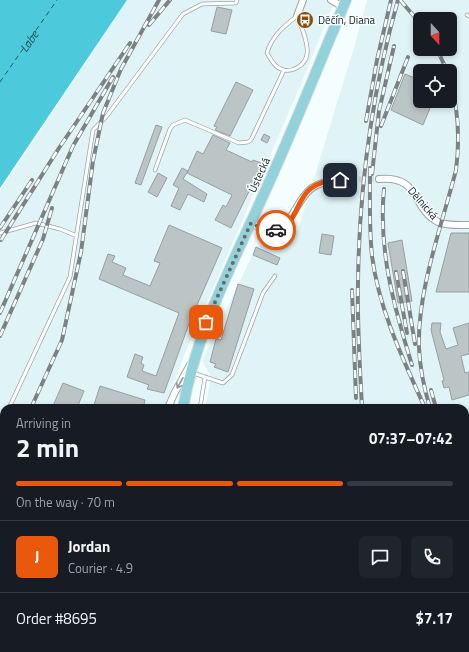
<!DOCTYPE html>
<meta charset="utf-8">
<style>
:root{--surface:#171b24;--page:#20242c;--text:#f1f3f6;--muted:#9ea1a6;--line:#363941;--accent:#ea580c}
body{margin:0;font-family:"Titillium Web",sans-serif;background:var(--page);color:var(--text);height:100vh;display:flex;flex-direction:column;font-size:15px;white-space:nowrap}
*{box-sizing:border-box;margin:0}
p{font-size:13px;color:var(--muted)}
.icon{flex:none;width:22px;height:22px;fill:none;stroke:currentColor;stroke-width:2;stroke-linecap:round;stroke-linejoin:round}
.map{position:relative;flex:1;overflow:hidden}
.panel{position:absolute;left:0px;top:404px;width:469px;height:248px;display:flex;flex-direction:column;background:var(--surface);border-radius:12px 12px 0 0;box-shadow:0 2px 6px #0003}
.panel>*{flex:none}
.needle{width:26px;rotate:159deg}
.tools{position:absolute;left:413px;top:12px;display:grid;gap:8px}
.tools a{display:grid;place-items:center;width:44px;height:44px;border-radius:6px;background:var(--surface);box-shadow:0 2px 6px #0003;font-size:20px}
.pin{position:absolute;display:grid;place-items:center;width:34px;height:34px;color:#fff;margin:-17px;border-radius:8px;box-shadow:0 2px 6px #0006}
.courier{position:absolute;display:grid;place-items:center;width:40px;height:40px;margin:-20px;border:3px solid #ea580c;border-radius:50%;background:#fff;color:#222;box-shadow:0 1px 5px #0007}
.head em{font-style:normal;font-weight:700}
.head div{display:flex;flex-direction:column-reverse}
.head{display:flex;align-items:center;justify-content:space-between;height:68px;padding:0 16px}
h1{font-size:26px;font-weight:700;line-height:30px}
.bar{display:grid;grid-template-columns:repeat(4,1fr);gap:6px 4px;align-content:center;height:48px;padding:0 16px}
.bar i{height:5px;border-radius:3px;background:var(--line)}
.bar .active{background:var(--accent)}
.bar p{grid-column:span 4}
.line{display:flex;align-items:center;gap:10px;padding:0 16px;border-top:1px solid var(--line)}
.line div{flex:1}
.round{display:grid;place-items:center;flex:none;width:42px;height:42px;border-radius:6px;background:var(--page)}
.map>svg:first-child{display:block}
.built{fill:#e0f4f7;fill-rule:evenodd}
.water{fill:#4ccadb}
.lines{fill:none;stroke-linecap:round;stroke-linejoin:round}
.ferry{stroke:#23585f;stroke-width:1;stroke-dasharray:5 4;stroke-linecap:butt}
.building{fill:#bbc5c6;stroke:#969fa1}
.street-tunnel{stroke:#d4dcdd;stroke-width:6;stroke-dasharray:6 3;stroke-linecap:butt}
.lane-casing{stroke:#9ba5a7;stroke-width:4.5}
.street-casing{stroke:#9ba5a7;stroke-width:8}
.primary-casing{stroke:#dadbdb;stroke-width:12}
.lane{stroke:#fff;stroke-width:3}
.street{stroke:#fff;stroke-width:6}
.primary{stroke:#92d2db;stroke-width:10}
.rail-casing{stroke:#7c8283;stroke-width:4}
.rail{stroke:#f5feff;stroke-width:2.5;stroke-dasharray:8;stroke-linecap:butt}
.oneway{stroke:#979999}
.done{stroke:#656b6c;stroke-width:4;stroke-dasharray:0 7.2}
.route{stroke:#ea580c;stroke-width:5}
.labels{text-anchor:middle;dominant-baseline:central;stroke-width:3;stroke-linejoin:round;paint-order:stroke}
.poi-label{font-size:11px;fill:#181c1d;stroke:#f5feff;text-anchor:start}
.street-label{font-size:11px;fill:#181c1d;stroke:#f5feff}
.water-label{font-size:12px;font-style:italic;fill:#23585f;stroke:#f5feff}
</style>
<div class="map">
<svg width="469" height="652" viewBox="0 0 469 652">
<rect width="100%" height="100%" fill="#f5feff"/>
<path class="built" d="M127,0H335L302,82L184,356L164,408H4V648H76L75,652H0V191Z
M367,0H469V652H200V648H465V408H205L211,377L202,361L256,247L298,230L356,41ZM420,19H450V49H420ZM420,71H450V101H420Z
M95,648H179V652H101Z"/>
<path class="water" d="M0,0H127L0,188Z"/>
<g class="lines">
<path class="ferry" id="s1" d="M0,82L57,0"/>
</g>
<path class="building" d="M217,7L232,10L226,34L211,31Z
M405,74L420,80V101H433L423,125L391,110Z
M236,82L253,90L230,136L215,130L217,127L214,126Z
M156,125L162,127L141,185L135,183Z
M264,134L270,137L267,143L261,140Z
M213,135L230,143L226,150L252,162L253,160L261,163L260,166L261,167L231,228L215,220L223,205L226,207L232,195L187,173L188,171L183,179L207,194L204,202L188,194L180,210L171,206L179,188L173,185L182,168L188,171L197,151L203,154Z
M158,173L167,178L157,197L148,192Z
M169,225L222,248L190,321L164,393L147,389L149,385L127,377L135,354L143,357L141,363L144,365L142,371L156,376L179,313L99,279L108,254L115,256L112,262L126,268L123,275L150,286L160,263L154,261Z
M451,233H469V292H436Z
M322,234L334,236L331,255L319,253Z
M402,240L412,301L398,303L388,243Z
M256,247L280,258L277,265L253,255Z
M238,284L254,289L228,372L214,367L216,364L210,362L216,339L221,340Z
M432,323H441L440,332L446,349L458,345L453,328L469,323V354L461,356L465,373L469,372V395L452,400L449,387L444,388L442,381L444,380L431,330Z
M63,383L84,391L77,408H52Z
M100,386L145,400L143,408H93Z"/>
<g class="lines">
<path class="street-tunnel" d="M341,180L379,179"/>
<g class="lane-casing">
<path id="lane" d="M467,15L469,16
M297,16C301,26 309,43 307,54C306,65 291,74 281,69C274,67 270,58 267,53C272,36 283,27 297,16Z
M155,170L170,129L173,125L185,120L239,143L248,142L251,140L284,70
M0,233L36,223L60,229L77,236
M193,373L223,383L232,375L263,293L275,276
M9,408L70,277L93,130L106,117L183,14L202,4L236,3L237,0
M200,408L205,377
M0,428L4,420
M0,589L4,590
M465,648L466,652"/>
</g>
<g class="street-casing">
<path id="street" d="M331,0L343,7
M297,16L303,0
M379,179C421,175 411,208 438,222C448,226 458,225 469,225
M251,223C264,230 275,234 287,223C304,197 306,181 341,180
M168,408L174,394L190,365
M85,652L86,648"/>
</g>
<g class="primary-casing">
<path id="primary" d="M183,408C196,333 231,267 262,198C292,133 318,66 346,0
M192,648V652"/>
</g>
<use href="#lane" class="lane"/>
<use href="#street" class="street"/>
<use href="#primary" class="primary"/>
<g class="rail-casing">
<path id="rail" d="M400,0L420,23
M149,25L170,0
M437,49L447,71
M366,121L377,60L391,0
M381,126L408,57
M370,168C370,197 369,227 372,256C379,310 403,359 425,408
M372,174L379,111L394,46
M384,189C378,250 394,307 412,365
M0,228L32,180
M1,240L59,148L130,43
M403,271L415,344
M396,272L407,333
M352,290L356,398
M0,313L73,146L113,77
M0,336L43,239L52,208
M431,390L436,408
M31,408L62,340L81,252L93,161L103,113L121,69L159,0
M362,408C360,367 357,325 358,284C359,188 372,92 398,0
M430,408C424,388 420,369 419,348C417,291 442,225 456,170C460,139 459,111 450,81
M0,469L4,462
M465,504L469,517
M385,648V652"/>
</g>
<use href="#rail" class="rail"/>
</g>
<defs><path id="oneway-shaft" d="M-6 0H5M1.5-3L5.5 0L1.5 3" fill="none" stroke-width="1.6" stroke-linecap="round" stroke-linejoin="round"/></defs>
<use class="oneway" href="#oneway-shaft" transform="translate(180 383) rotate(119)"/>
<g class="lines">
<path class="done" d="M206,322L251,223L266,230H276"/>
<path class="route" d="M276,230C307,220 289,181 340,180"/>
</g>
<defs>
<g id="bus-disc" transform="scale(0.9)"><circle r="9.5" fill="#8d4e14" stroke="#f5feff"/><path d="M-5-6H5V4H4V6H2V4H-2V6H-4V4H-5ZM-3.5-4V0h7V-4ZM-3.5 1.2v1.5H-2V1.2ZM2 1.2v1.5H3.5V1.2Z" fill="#fff"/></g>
</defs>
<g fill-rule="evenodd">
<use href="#bus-disc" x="305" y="20"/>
</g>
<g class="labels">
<g class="poi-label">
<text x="318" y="20">Děčín, Diana</text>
</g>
<g class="street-label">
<text transform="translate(259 175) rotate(-66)">Ústecká</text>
<text transform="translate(423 203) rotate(49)">Dělnická</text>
</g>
<g class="water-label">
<text stroke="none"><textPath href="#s1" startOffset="50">Labe</textPath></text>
</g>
</g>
</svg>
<div class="tools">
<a><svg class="needle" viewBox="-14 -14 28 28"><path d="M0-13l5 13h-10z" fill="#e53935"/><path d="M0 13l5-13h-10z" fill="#9ea1a6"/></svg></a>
<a><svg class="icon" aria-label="locate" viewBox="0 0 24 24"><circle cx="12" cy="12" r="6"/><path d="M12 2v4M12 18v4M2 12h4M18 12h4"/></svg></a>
</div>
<div class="pin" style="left:206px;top:322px;background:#ea580c"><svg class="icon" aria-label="bag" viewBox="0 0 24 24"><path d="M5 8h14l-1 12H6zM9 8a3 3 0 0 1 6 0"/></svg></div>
<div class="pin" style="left:340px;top:180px;background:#1f2937"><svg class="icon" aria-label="home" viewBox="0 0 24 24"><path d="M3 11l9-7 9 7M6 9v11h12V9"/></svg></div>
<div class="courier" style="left:276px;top:230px"><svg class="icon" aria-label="car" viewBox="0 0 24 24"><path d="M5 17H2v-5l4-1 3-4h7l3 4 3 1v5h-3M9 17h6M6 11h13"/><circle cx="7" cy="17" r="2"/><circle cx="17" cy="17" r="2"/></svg></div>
<section class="panel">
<div class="head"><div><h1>2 min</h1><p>Arriving in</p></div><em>07:37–07:42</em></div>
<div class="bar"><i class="active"></i><i class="active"></i><i class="active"></i><i></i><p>On the way · 70 m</p></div>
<div class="line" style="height:72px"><b class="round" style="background:var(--accent);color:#fff">J</b><div><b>Jordan</b><p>Courier · 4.9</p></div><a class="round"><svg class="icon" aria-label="chat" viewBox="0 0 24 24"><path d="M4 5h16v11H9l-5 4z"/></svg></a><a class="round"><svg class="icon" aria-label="phone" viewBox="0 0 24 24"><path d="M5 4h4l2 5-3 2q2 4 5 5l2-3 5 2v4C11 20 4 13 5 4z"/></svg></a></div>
<div class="line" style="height:52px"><div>Order #8695</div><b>$7.17</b></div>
</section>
</div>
